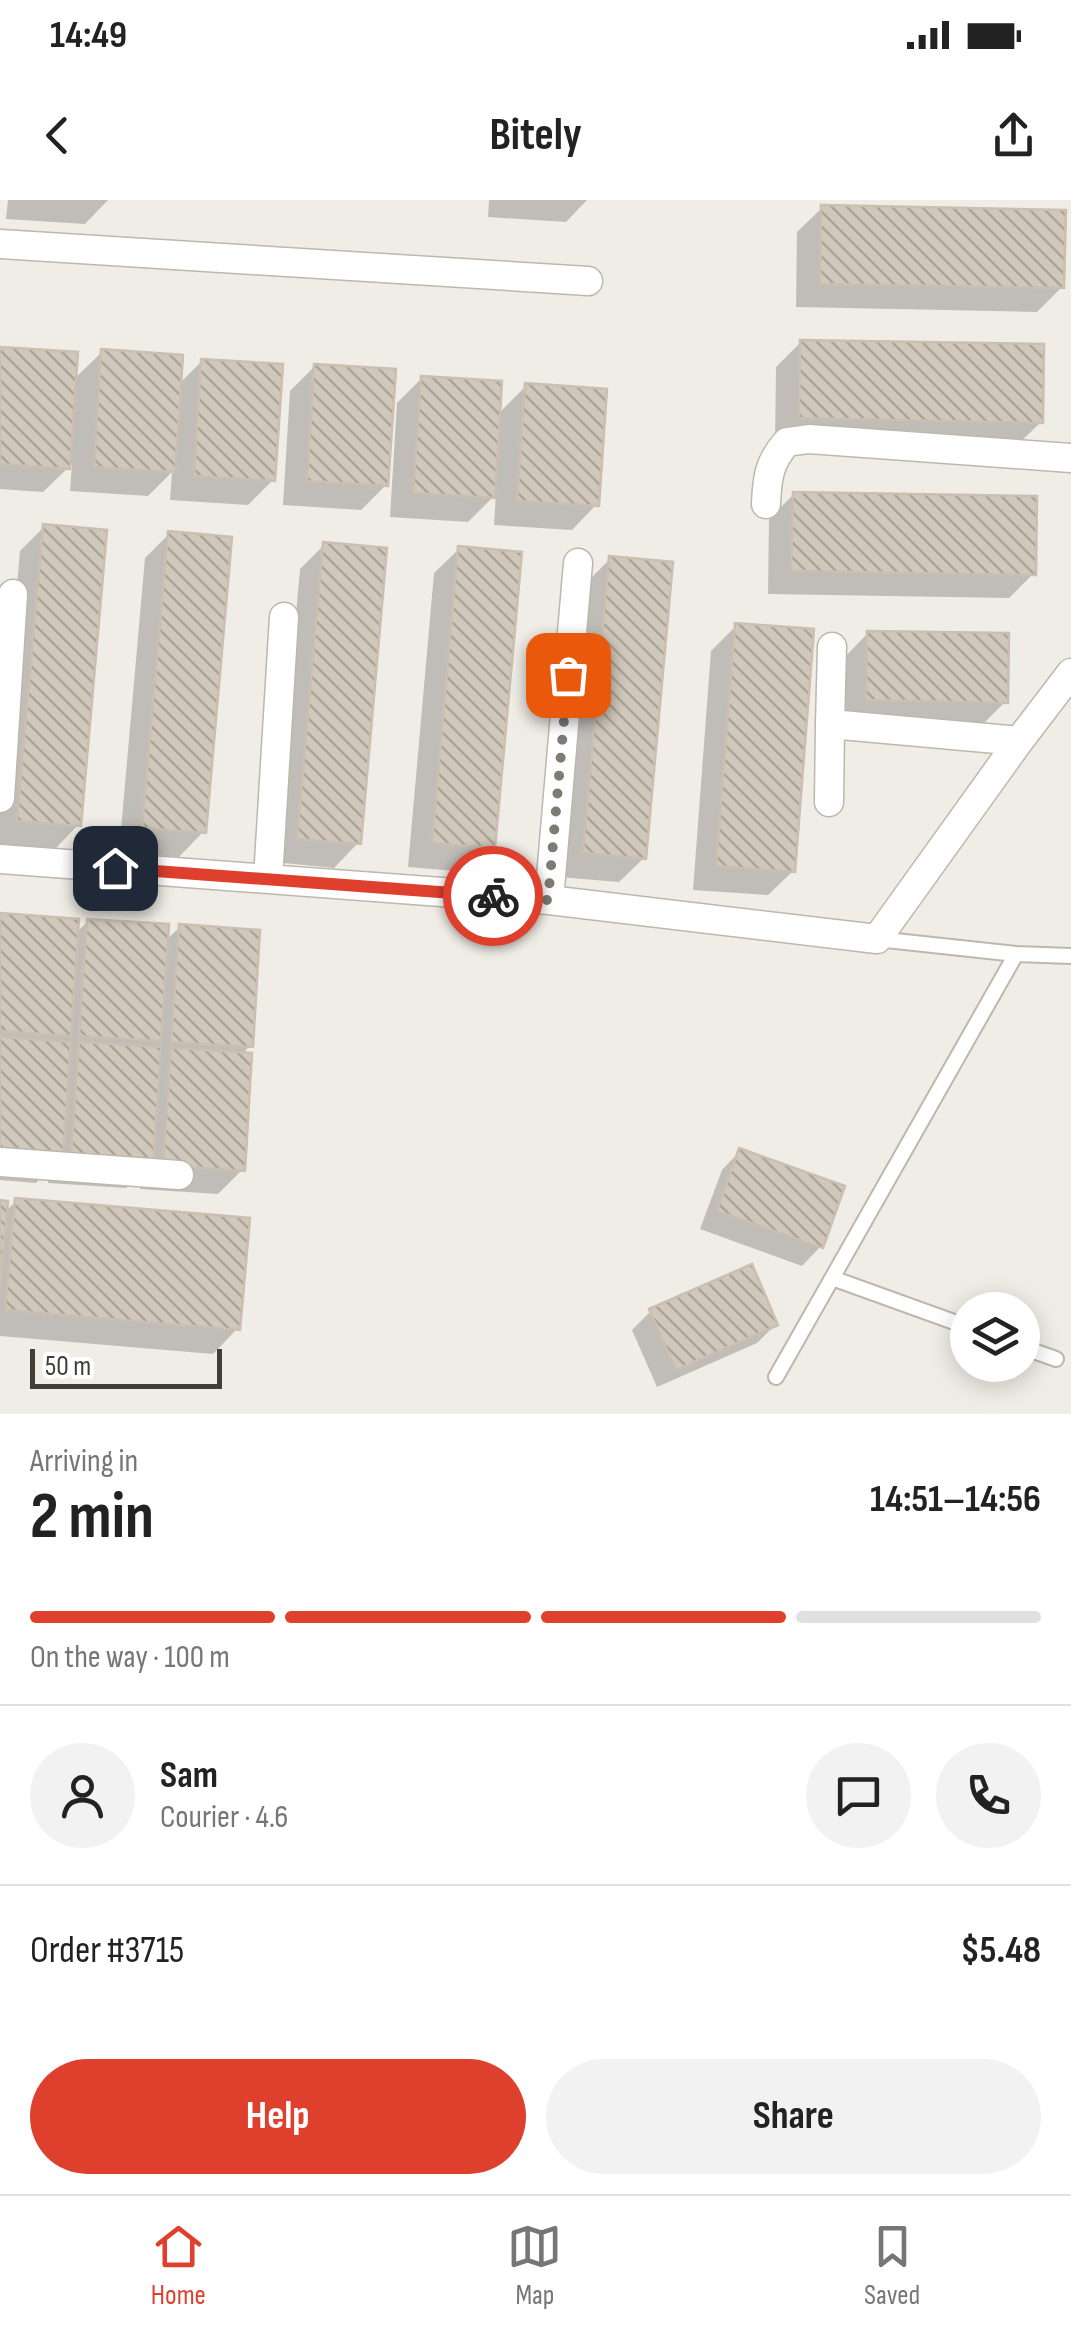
<!DOCTYPE html>
<meta charset="utf-8">
<style>
:root{--surface:#fff;--page:#f2f2f2;--text:#222;--muted:#767676;--line:#e0e0e0;--accent:#df3f2d}
body{margin:0;font-family:"Sofia Sans Condensed",sans-serif;background:var(--page);color:var(--text);height:100vh;display:flex;flex-direction:column;font-size:38px;white-space:nowrap}
*{box-sizing:border-box;margin:0}
p{font-size:32px;color:var(--muted)}
.icon{flex:none;width:55px;height:55px;fill:none;stroke:currentColor;stroke-width:2;stroke-linecap:round;stroke-linejoin:round}
.map{position:relative;height:1214px;overflow:hidden}
.panel{display:flex;flex-direction:column;background:var(--surface);flex:1}
.panel>*{flex:none}
.buttons{position:absolute;left:950px;top:1092px;display:grid;gap:20px}
.buttons a{display:grid;place-items:center;width:90px;height:90px;border-radius:50%;background:var(--surface);box-shadow:0 5px 25px #0003;font-size:50px}
.scale{position:absolute;left:30px;bottom:25px;width:192px;box-sizing:border-box;padding-left:10px;border:5px solid #423d36;border-top:0;font-size:28px;line-height:35px;white-space:nowrap;color:#423d36;-webkit-text-stroke:8px #fff;paint-order:stroke}
.pin{position:absolute;display:grid;place-items:center;width:85px;height:85px;color:#fff;margin:-42px;border-radius:20px;box-shadow:0 5px 15px #0006}
.courier{position:absolute;display:grid;place-items:center;width:100px;height:100px;margin:-50px;border:8px solid #df3f2d;border-radius:50%;background:#fff;color:#222;box-shadow:0 2px 12px #0007}
.headline em{font-style:normal;font-weight:700}
.headline div{display:flex;flex-direction:column-reverse}
.headline{display:flex;align-items:center;justify-content:space-between;height:170px;padding:0 30px}
h1{font-size:65px;font-weight:700;line-height:75px}
.bar{display:grid;grid-template-columns:repeat(4,1fr);gap:15px 10px;align-content:center;height:120px;padding:0 30px}
.bar i{height:12px;border-radius:8px;background:var(--line)}
.bar .current{background:var(--accent)}
.bar p{grid-column:span 4}
.line{display:flex;align-items:center;gap:25px;padding:0 30px;border-top:2px solid var(--line)}
.line div{flex:1}
.round{display:grid;place-items:center;flex:none;width:105px;height:105px;border-radius:52px;background:var(--page)}
.cta{display:flex;gap:20px;margin-top:auto;padding:20px 30px}
.cta a{flex:1;height:115px;border-radius:60px;background:var(--accent);color:#fff;font-size:40px;font-weight:700;line-height:115px;text-align:center}
.cta a+a{background:var(--page);color:var(--text)}
.status{display:flex;justify-content:space-between;align-items:center;height:70px;padding:0 50px;background:var(--surface);direction:ltr}
.status svg{height:28px;fill:currentColor}
header{display:flex;justify-content:space-between;align-items:center;height:130px;padding:0 30px;background:var(--surface);font-size:45px;font-weight:700}
.tabs{display:flex;justify-content:space-around;align-items:center;height:140px;border-top:2px solid var(--line);background:var(--surface);font-size:28px;color:var(--muted)}
.tabs a{display:grid;justify-items:center;gap:5px}
.tabs .current{color:var(--accent)}
.map>svg:first-child{display:block}
.shadow{fill:#0003}
.building{fill:url(#building-back-hatch);stroke:#cabfb1;stroke-width:2.5}
.lines{fill:none;stroke-linecap:round;stroke-linejoin:round}
.lane-casing{stroke:#beb7ac;stroke-width:18}
.street-casing{stroke:#beb7ac;stroke-width:31}
.lane{stroke:#fff;stroke-width:14}
.street{stroke:#fff;stroke-width:28}
.done{stroke:#7f7b74;stroke-width:10;stroke-dasharray:0 18}
.route{stroke:#df3f2d;stroke-width:12}
</style>
<div class="status"><b>14:49</b><svg viewBox="0 0 49 12"><path d="M0 12V9h3v3zM5 12V6h3v6zM10 12V3h3v9zM15 12V0h3v12zM26 1h20v11H26zM47 4h2v5h-2z"/></svg></div>
<header><svg class="icon" aria-label="back" viewBox="0 0 24 24"><path d="M15 5l-7 7 7 7"/></svg>Bitely<svg class="icon" aria-label="share" viewBox="0 0 24 24"><path d="M12 15V3M7 8l5-5 5 5M5 13v7h14v-7"/></svg></header>
<div class="map">
<svg width="1071" height="1214" viewBox="0 0 1071 1214">
<defs>
<pattern id="building-back-hatch" width="6" height="6" patternUnits="userSpaceOnUse" patternTransform="scale(2.5)"><rect width="6" height="6" fill="#d1c8bc"/><path d="M-1 5l2 2M0 0l6 6M5-1l2 2" fill="none" stroke="#aba49a"/></pattern>
</defs>
<rect width="100%" height="100%" fill="#f0ede6"/>
<path class="shadow" d="M8,0H108L85,24L6,19Z
M489,0H587L566,22L488,17Z
M822,8L1062,87L1037,112L796,107L797,32Z
M801,142L1041,222L1016,246L775,242L776,167Z
M0,149L73,180L102,152L178,185L202,161L273,280L248,305L170,300L172,272L148,296L70,291L72,264L43,292L0,289Z
M315,166L386,285L361,310L283,305L290,191Z
M422,178L498,214L526,186L596,305L572,330L494,325L496,294L468,322L390,317L397,203Z
M794,294L1033,374L1009,398L768,394L769,319Z
M44,327L78,625L54,650L0,645V576L20,351Z
M169,334L203,632L179,657L119,652L145,358Z
M324,345L358,643L334,668L274,662L300,369Z
M459,349L493,647L468,672L408,667L434,373Z
M610,359L644,658L619,682L559,677L585,384Z
M736,426L793,671L768,695L693,690L711,451Z
M868,433L1005,502L981,526L842,524L844,458Z
M0,716L75,734L88,721L165,741L180,727L250,846L241,855L243,969L218,994L140,989L141,974L126,988L48,983L49,970L36,983L0,980Z
M740,951L842,988L820,1047L802,1066L700,1029L722,970Z
M16,1001L237,1129L213,1154L0,1136V1003L4,1013Z
M650,1112L776,1124L757,1143L657,1187L632,1130Z"/>
<path class="building" d="M821,5L1066,10L1064,88L820,84Z
M800,140L1044,144L1043,223L799,218Z
M0,147L78,152L70,269L0,264Z
M101,149L183,155L175,272L94,267Z
M201,159L283,164L275,281L194,276Z
M314,164L396,169L388,286L307,281Z
M421,176L502,181L495,298L413,293Z
M525,183L607,189L599,306L517,301Z
M793,292L1037,296L1036,375L791,371Z
M43,324L107,330L81,626L17,621Z
M168,331L232,337L206,633L142,628Z
M323,342L387,348L361,644L297,639Z
M458,346L522,352L495,648L432,643Z
M609,356L673,362L646,659L583,653Z
M735,423L814,429L795,672L716,666Z
M867,431L1009,433L1008,503L866,500Z
M0,713L79,719L71,836L0,831Z
M87,719L169,724L161,841L79,836Z
M179,724L260,730L253,847L171,842Z
M0,837L71,842L63,959L0,955Z
M79,842L161,847L153,965L71,959Z
M171,848L252,853L245,971L163,965Z
M739,948L845,986L823,1048L717,1011Z
M15,998L250,1018L240,1130L5,1110Z
M0,1000L8,1001L0,1090Z
M752,1064L778,1125L676,1170L649,1109Z"/>
<g class="lines">
<g class="lane-casing">
<path id="lane" d="M877,739L1016,754L1071,756
M832,1078L968,1127
M1022,1147L1056,1159
M776,1177L1016,754"/>
</g>
<g class="street-casing">
<path id="street" d="M0,44L588,81
M766,304C767,278 769,262 787,242L809,239L1071,258
M832,447L830,524L1019,541
M0,598L13,394
M829,602L830,524
M0,659L549,700L877,739L1019,541L1071,473
M268,679L284,417
M549,700L578,363
M0,962L179,975"/>
</g>
<use href="#lane" class="lane"/>
<use href="#street" class="street"/>
</g>
<g class="lines">
<path class="done" d="M493,696L548,700L568,475"/>
<path class="route" d="M115,668L493,696"/>
</g>
</svg>
<div class="buttons">
<a><svg class="icon" aria-label="layers" viewBox="0 0 24 24"><path d="M12 4l9 5-9 5-9-5zM3 14l9 5 9-5"/></svg></a>
</div>
<div class="scale">50 m</div>
<div class="pin" style="left:568px;top:475px;background:#ea580c"><svg class="icon" aria-label="bag" viewBox="0 0 24 24"><path d="M5 8h14l-1 12H6zM9 8a3 3 0 0 1 6 0"/></svg></div>
<div class="pin" style="left:115px;top:668px;background:#1f2937"><svg class="icon" aria-label="home" viewBox="0 0 24 24"><path d="M3 11l9-7 9 7M6 9v11h12V9"/></svg></div>
<div class="courier" style="left:493px;top:696px"><svg class="icon" aria-label="bike" viewBox="0 0 24 24"><circle cx="6" cy="16" r="4"/><circle cx="18" cy="16" r="4"/><path d="M6 16l4-8h5l3 8M10 8l3 8H6M13 5h3"/></svg></div>
</div>
<section class="panel">
<div class="headline"><div><h1>2 min</h1><p>Arriving in</p></div><em>14:51–14:56</em></div>
<div class="bar"><i class="current"></i><i class="current"></i><i class="current"></i><i></i><p>On the way · 100 m</p></div>
<div class="line" style="height:180px"><a class="round"><svg class="icon" aria-label="person" viewBox="0 0 24 24"><circle cx="12" cy="8" r="4"/><path d="M4 21q1-7 8-7t8 7"/></svg></a><div><b>Sam</b><p>Courier · 4.6</p></div><a class="round"><svg class="icon" aria-label="chat" viewBox="0 0 24 24"><path d="M4 5h16v11H9l-5 4z"/></svg></a><a class="round"><svg class="icon" aria-label="phone" viewBox="0 0 24 24"><path d="M5 4h4l2 5-3 2q2 4 5 5l2-3 5 2v4C11 20 4 13 5 4z"/></svg></a></div>
<div class="line" style="height:130px"><div>Order #3715</div><b>$5.48</b></div>
<div class="cta"><a>Help</a><a>Share</a></div>
</section>
<nav class="tabs">
<a class="current"><svg class="icon" aria-label="home" viewBox="0 0 24 24"><path d="M3 11l9-7 9 7M6 9v11h12V9"/></svg>Home</a>
<a><svg class="icon" aria-label="map" viewBox="0 0 24 24"><path d="M3 6l6-2 6 2 6-2v14l-6 2-6-2-6 2zM9 4v14M15 6v14"/></svg>Map</a>
<a><svg class="icon" aria-label="saved" viewBox="0 0 24 24"><path d="M7 4h10v16l-5-4-5 4z"/></svg>Saved</a>
</nav>
